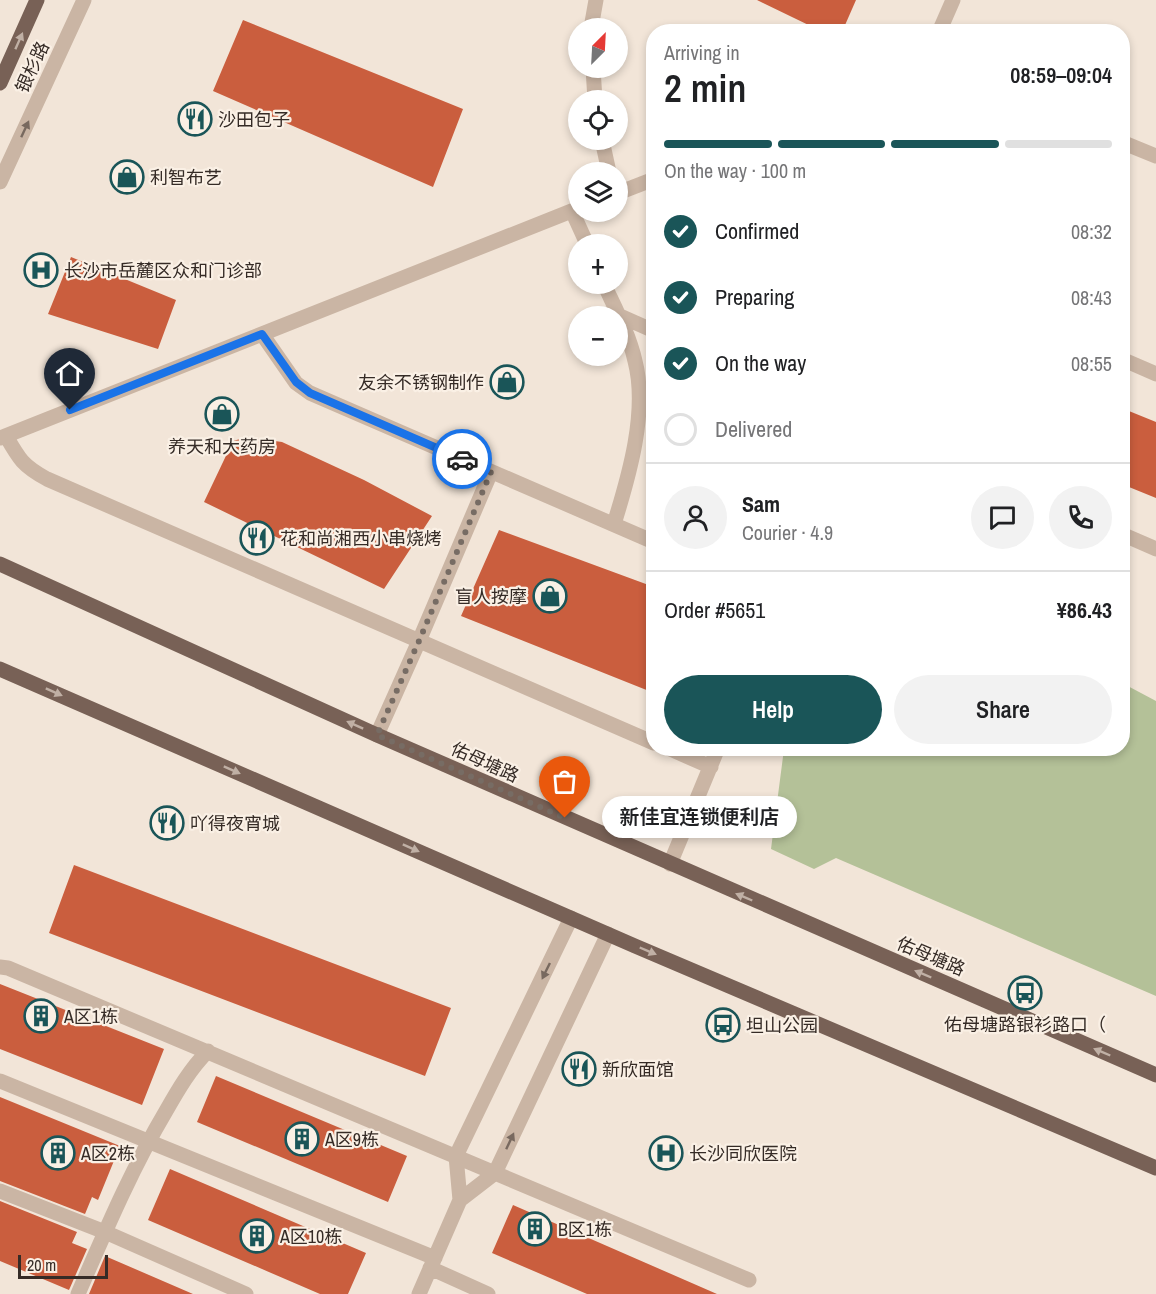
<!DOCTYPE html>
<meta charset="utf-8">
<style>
:root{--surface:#fff;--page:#f2f2f2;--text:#202124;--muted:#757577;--line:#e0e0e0;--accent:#1a5558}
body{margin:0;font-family:"Archivo Narrow","Noto Sans SC",sans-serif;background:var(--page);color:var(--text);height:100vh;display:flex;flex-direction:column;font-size:22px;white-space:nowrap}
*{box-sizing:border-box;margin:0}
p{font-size:20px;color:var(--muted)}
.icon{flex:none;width:33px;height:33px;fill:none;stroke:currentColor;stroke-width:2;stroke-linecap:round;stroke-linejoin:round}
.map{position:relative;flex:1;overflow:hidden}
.side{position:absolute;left:646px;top:24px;width:484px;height:732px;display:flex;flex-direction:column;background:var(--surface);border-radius:24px;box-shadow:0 3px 9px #0003}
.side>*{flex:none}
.needle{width:39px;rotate:24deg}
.buttons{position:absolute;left:568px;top:18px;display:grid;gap:12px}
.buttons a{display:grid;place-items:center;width:60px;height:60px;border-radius:50%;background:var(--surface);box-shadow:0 3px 9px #0003;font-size:30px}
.scale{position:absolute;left:18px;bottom:15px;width:90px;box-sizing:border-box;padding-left:6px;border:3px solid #352b26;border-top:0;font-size:16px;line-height:21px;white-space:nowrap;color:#352b26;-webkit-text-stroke:4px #faf0e5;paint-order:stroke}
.pin{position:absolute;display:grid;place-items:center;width:51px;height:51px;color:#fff;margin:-62px -26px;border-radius:50% 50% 50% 0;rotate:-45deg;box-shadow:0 0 6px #0007}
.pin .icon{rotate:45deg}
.courier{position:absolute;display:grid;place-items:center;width:60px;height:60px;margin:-30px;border:4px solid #1a73e8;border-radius:50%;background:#fff;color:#222;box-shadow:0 2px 8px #0007}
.bubble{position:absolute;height:42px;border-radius:21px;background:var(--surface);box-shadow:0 3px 9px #0003;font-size:20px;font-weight:600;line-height:42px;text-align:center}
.head em{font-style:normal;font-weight:600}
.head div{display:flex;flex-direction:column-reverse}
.head{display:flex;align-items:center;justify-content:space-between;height:102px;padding:0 18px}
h1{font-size:39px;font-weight:600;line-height:45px}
.bar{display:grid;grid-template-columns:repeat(4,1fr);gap:9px 6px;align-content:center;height:72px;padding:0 18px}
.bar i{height:8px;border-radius:4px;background:var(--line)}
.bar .on{background:var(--accent)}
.bar p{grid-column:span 4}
.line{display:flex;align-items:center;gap:15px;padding:0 18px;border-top:2px solid var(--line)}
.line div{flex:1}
.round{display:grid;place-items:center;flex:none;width:63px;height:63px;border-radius:32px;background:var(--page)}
ol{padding:0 18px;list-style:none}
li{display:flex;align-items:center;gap:18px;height:66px}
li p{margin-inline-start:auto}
li .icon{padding:6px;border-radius:50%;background:var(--accent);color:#fff;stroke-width:4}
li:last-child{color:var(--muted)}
li i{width:33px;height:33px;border:3px solid var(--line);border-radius:50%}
.primary-button{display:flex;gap:12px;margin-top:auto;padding:12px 18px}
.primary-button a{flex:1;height:69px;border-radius:36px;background:var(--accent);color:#fff;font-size:24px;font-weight:600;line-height:69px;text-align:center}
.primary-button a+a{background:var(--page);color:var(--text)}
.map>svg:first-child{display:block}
.green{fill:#b4c198}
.building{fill:#ca5e3e}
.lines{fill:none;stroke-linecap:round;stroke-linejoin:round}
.minor{stroke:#cab5a4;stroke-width:15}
.tertiary{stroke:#cab5a4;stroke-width:15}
.primary{stroke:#786156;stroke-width:15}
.oneway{fill:#c0b0a5}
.oneway2{fill:#78695f}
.done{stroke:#776c64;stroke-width:6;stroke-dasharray:0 10.8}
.route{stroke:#1a73e8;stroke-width:8}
.labels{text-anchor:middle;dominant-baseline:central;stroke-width:4.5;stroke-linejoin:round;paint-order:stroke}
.street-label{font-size:18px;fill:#352b26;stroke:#faf0e5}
.poi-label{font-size:18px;fill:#352b26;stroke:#faf0e5;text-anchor:start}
</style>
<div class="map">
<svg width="1156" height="1294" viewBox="0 0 1156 1294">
<rect width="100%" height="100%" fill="#f2e5d8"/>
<path class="green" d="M1124,684L1156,701V996L836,858L814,869L771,849L784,749L1124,748Z"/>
<path class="building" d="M757,0H856L842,32H823Z
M243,20L463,109L433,187L213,91Z
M71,257L176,300L158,349L48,314Z
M1124,409L1156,422V498L1124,485Z
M247,437L282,442L364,480L432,516L384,589L204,502L233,441Z
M499,530L654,587V693L461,616Z
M74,865L451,1008L425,1076L49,933Z
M0,984L164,1049L142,1105L0,1049Z
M216,1076L407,1156L388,1202L197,1122Z
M0,1097L120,1146L98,1200L92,1197L85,1214L0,1181Z
M170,1169L366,1253L348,1294H320L148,1220Z
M0,1201L77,1232L72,1243L87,1249L69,1290L0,1261Z
M513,1205L717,1294H587L492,1253Z
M105,1256L193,1294H89Z"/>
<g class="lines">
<path class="minor" d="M591,28L596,0
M939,32L953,0
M593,68L595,100
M602,140L609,172
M1124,143L1156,156
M618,193L654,179
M572,211L587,244
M604,284C615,308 629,334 635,361C648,411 629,476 614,524
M618,315L654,331
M262,334L296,383L310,393L654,542
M1124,360L1156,374
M6,436C19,459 23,466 47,479L654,743
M0,438L579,208
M1124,535L1156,549
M377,735L419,641L491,472
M668,748L711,767
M670,864L718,748
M0,967L8,968L749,1280
M0,1081L435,1258
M0,1191L105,1232L246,1294
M460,1200L495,1173L608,934
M430,1268L488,1294
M78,1294C105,1232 131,1170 166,1111C178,1090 190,1069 208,1051
M419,1294L460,1200L456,1156L571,918"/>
<path class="tertiary" d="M0,182L84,0"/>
<path class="primary" d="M0,83L37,0
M0,564L377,735L1156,1075
M0,669L635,946L1156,1168"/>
</g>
<defs><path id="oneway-solid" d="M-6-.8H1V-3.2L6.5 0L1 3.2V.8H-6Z" transform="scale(1.5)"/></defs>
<g class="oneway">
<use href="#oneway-solid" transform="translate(19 41) rotate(-66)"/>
<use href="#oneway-solid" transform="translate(54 692) rotate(24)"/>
<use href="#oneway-solid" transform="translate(355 725) rotate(-156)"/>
<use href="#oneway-solid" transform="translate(232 770) rotate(24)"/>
<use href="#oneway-solid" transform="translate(411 848) rotate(24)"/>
<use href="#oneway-solid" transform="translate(744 897) rotate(-157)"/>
<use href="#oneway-solid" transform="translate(648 951) rotate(23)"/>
<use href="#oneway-solid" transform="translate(923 974) rotate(-157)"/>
<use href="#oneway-solid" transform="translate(1102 1052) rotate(-157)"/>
</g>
<g class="oneway2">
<use href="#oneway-solid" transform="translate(25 129) rotate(-65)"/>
<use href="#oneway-solid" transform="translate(546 971) rotate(116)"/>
<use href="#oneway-solid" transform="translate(510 1141) rotate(-65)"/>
</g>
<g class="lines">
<path class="done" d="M462,459L491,472L419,641L377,735L565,818"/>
<path class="route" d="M70,410L262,334L296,382L310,393L462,459"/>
</g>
<defs>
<g id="restaurant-ring" transform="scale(1.725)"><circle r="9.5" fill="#faf0e5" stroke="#1a5558" stroke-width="1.5"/><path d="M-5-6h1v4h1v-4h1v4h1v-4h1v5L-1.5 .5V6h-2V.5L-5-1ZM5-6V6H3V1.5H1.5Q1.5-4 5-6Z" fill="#1a5558"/></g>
<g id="shop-ring" transform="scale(1.725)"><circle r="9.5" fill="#faf0e5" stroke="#1a5558" stroke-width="1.5"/><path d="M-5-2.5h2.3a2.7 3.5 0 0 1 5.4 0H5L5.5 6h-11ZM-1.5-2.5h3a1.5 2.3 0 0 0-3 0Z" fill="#1a5558"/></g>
<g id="hospital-ring" transform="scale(1.725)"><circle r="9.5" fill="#faf0e5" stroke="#1a5558" stroke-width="1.5"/><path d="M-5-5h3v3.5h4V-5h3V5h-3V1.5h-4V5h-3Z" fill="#1a5558"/></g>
<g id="bus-ring" transform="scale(1.725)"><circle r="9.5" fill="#faf0e5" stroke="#1a5558" stroke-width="1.5"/><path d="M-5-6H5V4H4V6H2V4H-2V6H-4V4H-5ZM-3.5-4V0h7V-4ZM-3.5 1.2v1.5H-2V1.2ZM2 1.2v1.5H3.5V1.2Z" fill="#1a5558"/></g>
<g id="building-ring" transform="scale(1.725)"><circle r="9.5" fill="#faf0e5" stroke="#1a5558" stroke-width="1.5"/><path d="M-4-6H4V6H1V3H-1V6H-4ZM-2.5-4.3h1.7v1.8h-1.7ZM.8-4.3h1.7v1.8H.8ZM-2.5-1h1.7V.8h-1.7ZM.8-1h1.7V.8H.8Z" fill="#1a5558"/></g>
</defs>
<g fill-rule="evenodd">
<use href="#restaurant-ring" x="195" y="119"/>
<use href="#shop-ring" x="127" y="177"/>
<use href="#hospital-ring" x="41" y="270"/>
<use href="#shop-ring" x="507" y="382"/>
<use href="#shop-ring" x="222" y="414"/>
<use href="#restaurant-ring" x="257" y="538"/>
<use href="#shop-ring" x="550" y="596"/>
<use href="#restaurant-ring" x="167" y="823"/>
<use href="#bus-ring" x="1025" y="993"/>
<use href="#building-ring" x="41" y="1016"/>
<use href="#bus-ring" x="723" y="1025"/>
<use href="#restaurant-ring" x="579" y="1069"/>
<use href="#building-ring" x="302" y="1139"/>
<use href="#building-ring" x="58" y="1153"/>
<use href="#hospital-ring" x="666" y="1153"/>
<use href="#building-ring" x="535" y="1229"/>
<use href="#building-ring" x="257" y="1236"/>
</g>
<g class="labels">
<g class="street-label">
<text transform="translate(32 67) rotate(-65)">银杉路</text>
<text transform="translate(485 762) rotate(24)">佑母塘路</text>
<text transform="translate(931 956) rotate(23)">佑母塘路</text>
</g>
<g class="poi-label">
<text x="218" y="119">沙田包子</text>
<text x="150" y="177">利智布艺</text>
<text x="64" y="270">长沙市岳麓区众和门诊部</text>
<text x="484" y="382" text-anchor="end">友余不锈钢制作</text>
<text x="222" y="446" text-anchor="middle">养天和大药房</text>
<text x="280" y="538">花和尚湘西小串烧烤</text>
<text x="527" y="596" text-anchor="end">盲人按摩</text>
<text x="190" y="823">吖得夜宵城</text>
<text x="64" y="1016">A区1栋</text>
<text x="1025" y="1024" text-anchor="middle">佑母塘路银衫路口（</text>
<text x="746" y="1025">坦山公园</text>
<text x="602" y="1069">新欣面馆</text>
<text x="325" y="1139">A区9栋</text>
<text x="81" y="1153">A区2栋</text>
<text x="689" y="1153">长沙同欣医院</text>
<text x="558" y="1229">B区1栋</text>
<text x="280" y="1236">A区10栋</text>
</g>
</g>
</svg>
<div class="buttons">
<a><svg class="needle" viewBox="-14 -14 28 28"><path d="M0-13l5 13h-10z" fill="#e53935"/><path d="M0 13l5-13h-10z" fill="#757577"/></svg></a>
<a><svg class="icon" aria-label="locate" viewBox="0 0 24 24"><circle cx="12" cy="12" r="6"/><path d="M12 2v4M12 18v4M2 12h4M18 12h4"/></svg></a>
<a><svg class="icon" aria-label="layers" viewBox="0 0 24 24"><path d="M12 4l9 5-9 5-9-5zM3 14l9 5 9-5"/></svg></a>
<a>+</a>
<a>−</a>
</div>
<div class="scale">20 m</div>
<div class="pin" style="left:565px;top:818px;background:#ea580c"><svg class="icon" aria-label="bag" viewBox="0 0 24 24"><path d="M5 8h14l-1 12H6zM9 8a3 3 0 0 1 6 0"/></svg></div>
<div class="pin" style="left:70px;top:410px;background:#1f2937"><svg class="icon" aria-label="home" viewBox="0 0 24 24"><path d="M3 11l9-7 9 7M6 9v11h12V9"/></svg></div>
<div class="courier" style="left:462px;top:459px"><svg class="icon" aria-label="car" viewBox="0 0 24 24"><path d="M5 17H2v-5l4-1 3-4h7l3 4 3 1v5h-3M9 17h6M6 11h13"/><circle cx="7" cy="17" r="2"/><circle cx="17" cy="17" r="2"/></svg></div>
<div class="bubble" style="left:602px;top:796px;width:195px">新佳宜连锁便利店</div>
<section class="side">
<div class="head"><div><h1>2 min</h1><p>Arriving in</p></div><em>08:59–09:04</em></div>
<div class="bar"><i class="on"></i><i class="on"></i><i class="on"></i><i></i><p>On the way · 100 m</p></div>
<ol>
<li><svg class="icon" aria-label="check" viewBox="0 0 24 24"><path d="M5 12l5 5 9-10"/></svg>Confirmed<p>08:32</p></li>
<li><svg class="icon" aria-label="check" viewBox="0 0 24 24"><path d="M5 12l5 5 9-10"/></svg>Preparing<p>08:43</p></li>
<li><svg class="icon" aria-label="check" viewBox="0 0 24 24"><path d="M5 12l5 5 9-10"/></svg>On the way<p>08:55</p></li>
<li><i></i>Delivered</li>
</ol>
<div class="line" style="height:108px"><a class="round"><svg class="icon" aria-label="person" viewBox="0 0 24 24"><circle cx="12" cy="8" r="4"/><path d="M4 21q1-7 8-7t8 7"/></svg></a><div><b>Sam</b><p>Courier · 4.9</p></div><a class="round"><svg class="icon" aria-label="chat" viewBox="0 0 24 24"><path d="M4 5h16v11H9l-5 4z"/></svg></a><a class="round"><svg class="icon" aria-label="phone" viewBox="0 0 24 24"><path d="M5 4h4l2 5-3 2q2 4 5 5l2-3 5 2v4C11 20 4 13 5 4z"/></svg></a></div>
<div class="line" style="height:78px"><div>Order #5651</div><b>¥86.43</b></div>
<div class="primary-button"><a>Help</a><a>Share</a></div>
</section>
</div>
